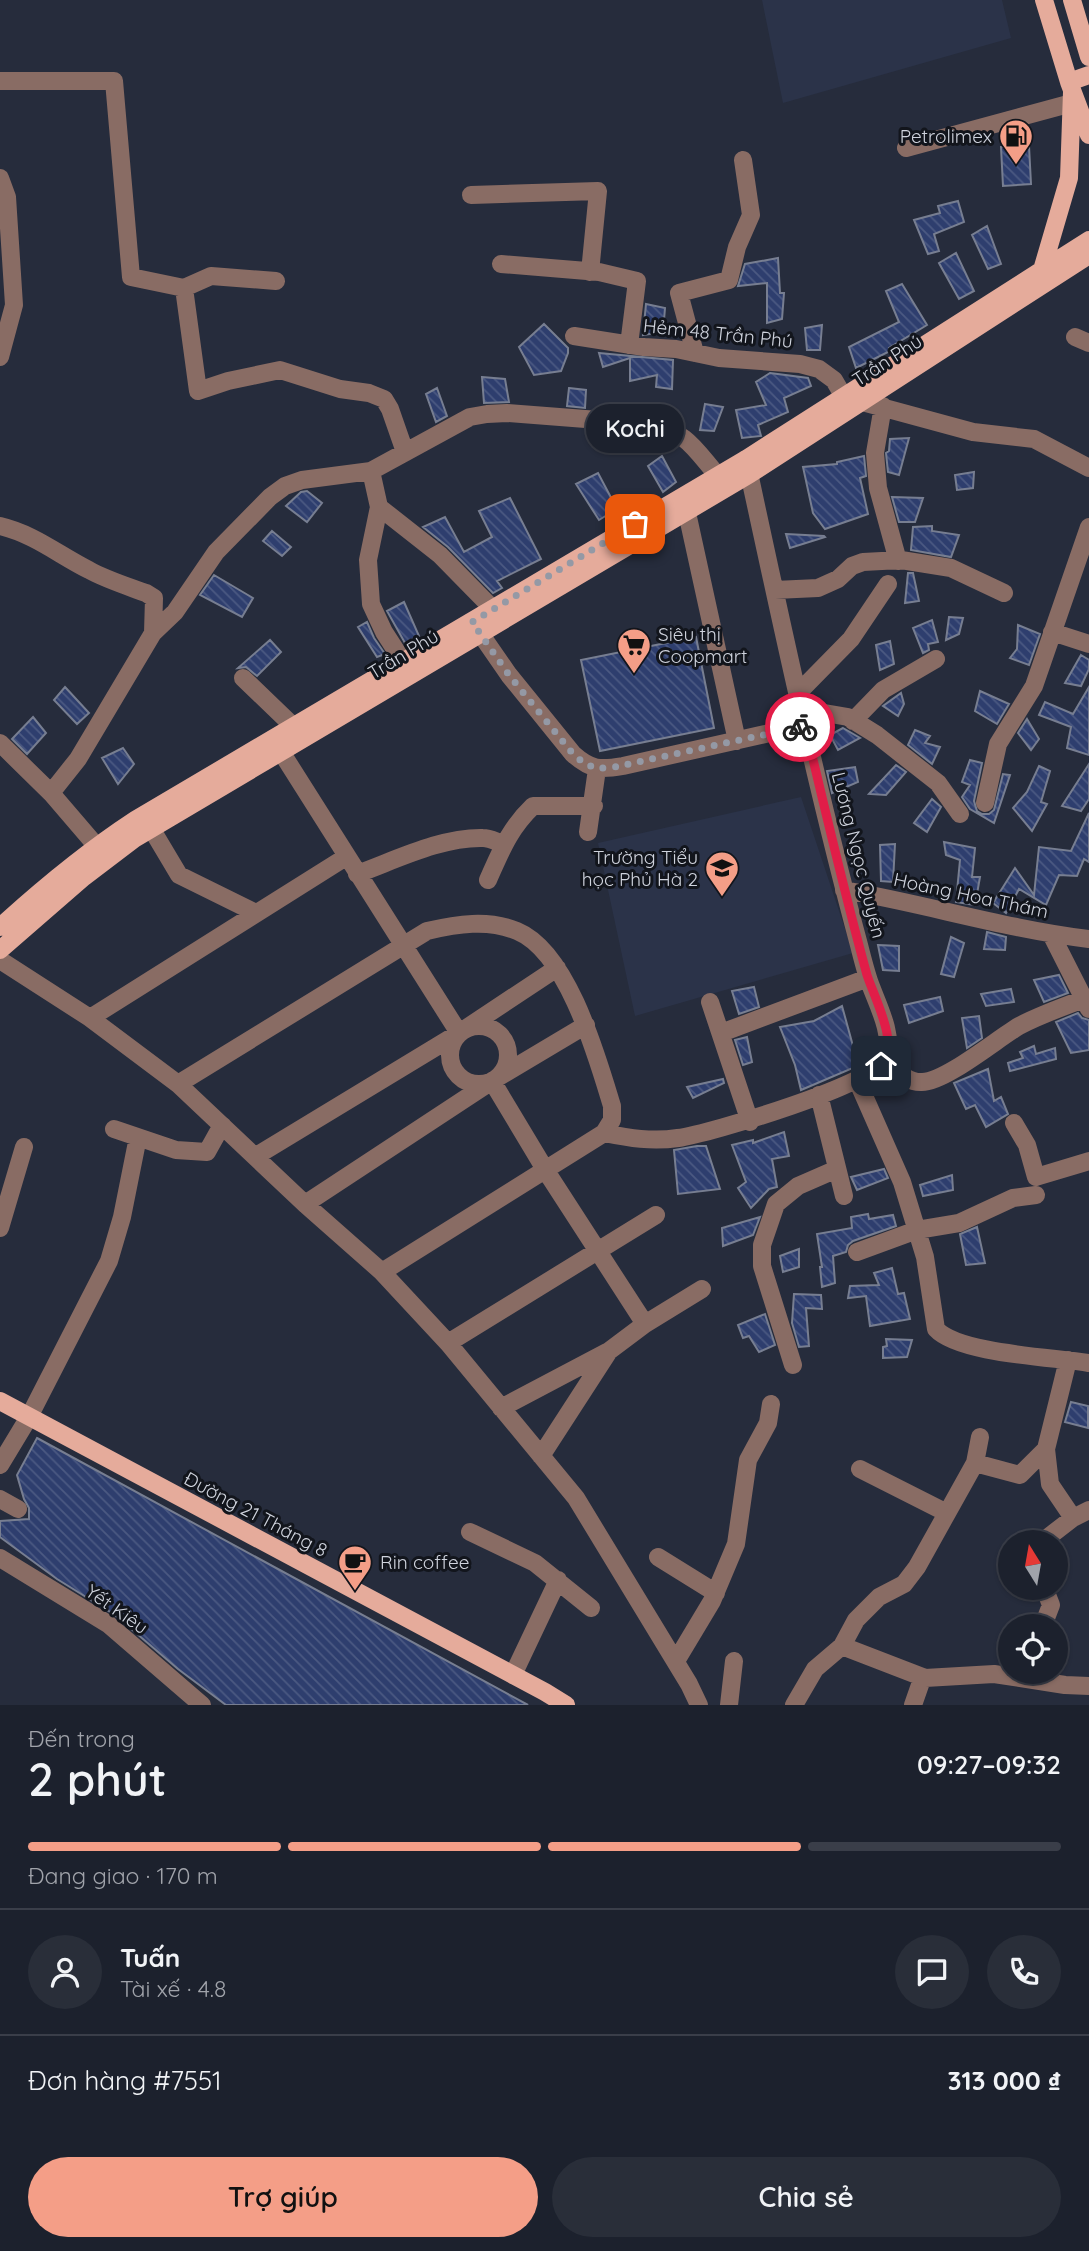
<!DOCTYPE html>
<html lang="vi">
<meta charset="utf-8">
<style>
:root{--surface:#1c212d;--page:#292e39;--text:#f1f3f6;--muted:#a0a3aa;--line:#3a3e49;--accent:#f49e87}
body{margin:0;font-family:Quicksand,sans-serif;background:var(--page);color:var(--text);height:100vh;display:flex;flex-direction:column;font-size:26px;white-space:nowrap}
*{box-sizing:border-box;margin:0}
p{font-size:23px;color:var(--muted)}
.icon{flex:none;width:38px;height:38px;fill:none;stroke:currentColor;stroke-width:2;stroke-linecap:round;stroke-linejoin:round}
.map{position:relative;height:1705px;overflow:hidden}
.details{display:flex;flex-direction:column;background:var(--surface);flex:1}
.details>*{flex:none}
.needle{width:46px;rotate:349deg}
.buttons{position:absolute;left:998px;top:1530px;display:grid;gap:14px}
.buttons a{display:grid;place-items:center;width:70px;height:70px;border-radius:50%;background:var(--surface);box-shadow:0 2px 5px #0004,0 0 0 2px var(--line);font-size:35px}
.pin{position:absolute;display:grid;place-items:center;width:60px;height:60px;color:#fff;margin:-30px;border-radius:14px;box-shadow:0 4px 10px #0006}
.courier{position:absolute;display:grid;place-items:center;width:70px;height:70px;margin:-35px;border:5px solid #e11d48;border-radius:50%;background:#fff;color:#222;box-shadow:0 2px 9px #0007}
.bubble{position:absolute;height:49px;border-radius:24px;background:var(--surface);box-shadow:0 2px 5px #0004,0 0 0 2px var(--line);font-size:23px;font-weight:600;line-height:49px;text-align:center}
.headline em{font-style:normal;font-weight:600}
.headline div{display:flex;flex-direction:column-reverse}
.headline{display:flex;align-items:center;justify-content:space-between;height:119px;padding:0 28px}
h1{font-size:46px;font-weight:600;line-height:52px}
.bar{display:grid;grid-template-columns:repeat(4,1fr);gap:10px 7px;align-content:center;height:84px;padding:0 28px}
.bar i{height:9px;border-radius:5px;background:var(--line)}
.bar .on{background:var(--accent)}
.bar p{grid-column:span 4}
.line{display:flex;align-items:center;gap:18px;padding:0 28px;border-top:2px solid var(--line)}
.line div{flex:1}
.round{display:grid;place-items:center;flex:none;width:74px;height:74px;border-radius:37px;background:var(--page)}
.cta{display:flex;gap:14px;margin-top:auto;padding:14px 28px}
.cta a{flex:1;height:80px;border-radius:42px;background:var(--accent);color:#111;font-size:28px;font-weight:600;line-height:80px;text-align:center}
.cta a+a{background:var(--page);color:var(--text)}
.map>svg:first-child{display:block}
.built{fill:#2b3349}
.building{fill:url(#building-back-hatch);stroke:#777e91;stroke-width:2}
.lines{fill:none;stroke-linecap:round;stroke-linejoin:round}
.minor{stroke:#896c64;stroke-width:18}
.major{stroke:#e5ab9b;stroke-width:18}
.done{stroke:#9499a5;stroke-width:7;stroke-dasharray:0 12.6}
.route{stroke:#e11d48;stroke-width:9}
.labels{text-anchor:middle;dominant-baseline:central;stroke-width:6;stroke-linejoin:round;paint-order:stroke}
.poi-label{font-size:19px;fill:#cfd3dd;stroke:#12151c;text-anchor:end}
.street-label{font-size:19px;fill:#cfd3dd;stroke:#12151c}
</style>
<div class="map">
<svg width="1089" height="1705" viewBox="0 0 1089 1705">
<defs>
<pattern id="building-back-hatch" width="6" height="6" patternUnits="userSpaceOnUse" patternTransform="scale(1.75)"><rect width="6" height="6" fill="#2e3e6e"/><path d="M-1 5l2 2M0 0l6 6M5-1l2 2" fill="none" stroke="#4b5982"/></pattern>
</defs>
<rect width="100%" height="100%" fill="#262c3c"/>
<path class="built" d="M762,0H1002L1011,38L783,103Z
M801,797L853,953L635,1016L598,843Z"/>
<path class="building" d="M1029,146L1031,184L1003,186L1001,147Z
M958,201L964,222L934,234L939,251L928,254L914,220L940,213L938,206Z
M987,226L1001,264L988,269L972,235Z
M956,253L974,291L959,299L939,263Z
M778,258L780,293H784L782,319L767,323V283L738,286L745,264Z
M902,284L927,325L889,348L890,351L856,368L849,347L899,322L886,291Z
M646,304L665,308L663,332L643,335Z
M544,324L568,348V353L561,371L534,375L519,347Z
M822,325L820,350H807L805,328Z
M599,353L673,360L672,389L656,387L657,375L630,381V358L603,367Z
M770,373L808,378L811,386L784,398L788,412L758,425L761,436L742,438L736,410L766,405L756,382Z
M482,377L505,379L509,402L484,403Z
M437,388L447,416L436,422L426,394Z
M569,388L586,390L585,408L567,406Z
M705,404L723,407L714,431L700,430Z
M909,438L899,475L888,472L886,453L889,451L890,439Z
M662,456L676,482L663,492L648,466Z
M864,456L866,476L860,478L868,514L825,529L813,513L803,467L837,464V462Z
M974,472L973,488L957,490L955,475Z
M598,473L617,509L599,520L576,484Z
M307,491L322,503L307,522L286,506L301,492Z
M892,497L923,498L915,522H899Z
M510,498L541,559L497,581L502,588L493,593L448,547L423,527L445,517L464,552L492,537L479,511Z
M932,526V531L959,535L951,557L911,550L913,527Z
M272,531L291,547L282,556L263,541Z
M786,534L824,536L825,537L790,548Z
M908,573H913L919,601L905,603Z
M214,575L253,598L242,617L200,595Z
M404,602L419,636L405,643L387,611Z
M949,617L963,618L959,634L946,640Z
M932,620L938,642L928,644L929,650L923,653L913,628Z
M367,622L374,638L385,654L377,657L358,627Z
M1018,625L1040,634L1029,665L1010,658L1017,649Z
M696,637L714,728L600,751L581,660Z
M270,640L281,652L257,676L246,667L238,668Z
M890,641L894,664L880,670L876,645Z
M1081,655L1089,660V669L1081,686L1065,683Z
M65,687L89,713L77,724L54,700Z
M1089,687V755L1067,748L1071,727L1039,715L1045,702L1073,714Z
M980,691L1009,704L997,724L975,711Z
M901,693L904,704L898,716L883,706Z
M33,717L46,733L27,754L12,739Z
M1027,719L1039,739L1031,750L1018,733Z
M843,728L860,738L838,750L830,735Z
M915,730L930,736L925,743L940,747L932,764L908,745Z
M123,748L134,764L118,784L102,758Z
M970,760L982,763L974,801L977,811L982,814H989L994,810L1003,774L1010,775L994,823L970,809L962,797L970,785L962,782Z
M1089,764V799L1081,811L1062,806Z
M896,765L906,772L886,795L869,794Z
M1039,766L1050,771L1041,802L1047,804L1032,831L1013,808L1027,792Z
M855,767L858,782L832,793L827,771Z
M932,799L941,807L927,832L914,823Z
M1089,813V862L1084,859L1077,876L1059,875L1046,905L1019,889L1006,913L993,903L1015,868L1034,895L1039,847L1071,851Z
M944,842L975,848L972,877H980L975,905L956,902L960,860L946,855Z
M895,844L893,882L881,881L880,845Z
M987,932L1006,937L1005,950L984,949Z
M951,937L964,943L954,977L941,974Z
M878,945L899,946V971L883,970Z
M1059,975L1068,993L1044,1002L1034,980Z
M754,987L759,1007L739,1014L732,991Z
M1011,989L1014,1002L986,1006L981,994Z
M940,997L943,1011L909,1023L904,1005Z
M842,1006L853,1046L856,1045L860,1065L801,1090L795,1065L780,1027L814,1021Z
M1078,1013L1082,1018L1089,1020V1050L1071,1053L1056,1022Z
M979,1016L982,1038L967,1048L962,1018Z
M747,1037L752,1062L743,1065L735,1040Z
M1034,1046L1036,1054L1055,1048L1056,1059L1010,1071L1008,1063L1023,1058L1020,1052Z
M988,1069L994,1101L1001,1097L1008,1114L986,1127L975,1105L966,1109L954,1083Z
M723,1079L724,1083L693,1098L687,1087Z
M784,1132L789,1156L772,1159L777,1187L769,1189L751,1208L738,1188L746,1182L732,1145L753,1140V1143Z
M697,1146H706L720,1189L678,1194L674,1150Z
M884,1169L888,1178L857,1190L851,1177Z
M952,1175L953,1190L923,1196L920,1185Z
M868,1214L869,1219L893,1215L896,1226L853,1241L848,1245L846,1252L833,1256L835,1283L822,1287L820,1267H822L817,1234L852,1228L851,1217Z
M760,1217L753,1235L723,1246L722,1228Z
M977,1227L985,1263L966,1265L960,1234Z
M799,1249V1267L783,1272L780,1256Z
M892,1268L898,1294L904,1293L910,1319L870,1326L866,1296L848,1298L850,1286L879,1285L874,1273Z
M794,1294L821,1295L822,1309L806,1308L809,1346L799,1347L792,1323Z
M765,1314L775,1345L759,1352L749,1336L743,1338L738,1325Z
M886,1339L912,1340L907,1357L883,1358V1347L887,1346Z
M1071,1402L1088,1406V1428L1065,1422Z
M37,1438L528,1705H226L178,1669L115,1615L57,1579L0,1537V1521L29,1519V1508L24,1499L17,1475Z"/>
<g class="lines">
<path class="minor" d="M0,81H114L131,277L184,288L211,276L276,281
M906,148L1072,103
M0,178L7,197L14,305L0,357
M471,195L598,191L590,272
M501,264L599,272L637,281L629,345
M184,288L198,391L228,381L280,370L340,389L369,393L384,399L390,409L405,452
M574,336L644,347L676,349L719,358L800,364L819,369L834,380L844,397L973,432L1034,439L1089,468
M1075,337L1089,343
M695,353L679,293L729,280L737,247L751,215L743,160
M883,406L875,453L878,488L898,561
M371,471L379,507L368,560L371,604L384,632L404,663
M684,499L737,741
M379,507L440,555L493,609
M0,526C34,534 59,555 89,570C107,580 127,586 146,593L154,598L153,633
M775,590L818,588L838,579L852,566L863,562L901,560L951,568L1004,593
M473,623L509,675L573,754C591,770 600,770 623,766L805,725
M1052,632L1089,644
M243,678L294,727
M798,693L851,639L888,584
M801,709L848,717L877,735L938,783L960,814
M853,721L883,690L936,659
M273,739L459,1033
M0,743L51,793L105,856
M51,793L78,759L153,633L175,612L216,552L270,497L285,486L302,480L371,471L470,417L487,414L507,413L650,424C688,433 693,447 718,476
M985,803L998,744L1034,686L1089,527
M151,828L179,875L256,913
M588,832L597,769
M357,874C396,860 441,837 483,838C490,838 497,842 504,844
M488,880C501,851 509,829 533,806H594
M844,890C926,904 1006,929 1089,939
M1051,934L1089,1009
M0,960L90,1018L178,1084L305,1204L382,1272L448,1343L576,1498L689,1684L699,1705
M710,1002L750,1122
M90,1018L346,857
M450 1055a29 29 0 1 1 58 0a29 29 0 1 1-58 0Z
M721,1033L868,978
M886,1062C896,1070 908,1083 922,1082C945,1082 997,1039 1019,1026C1040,1015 1062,1007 1084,999
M857,1080L902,1182L925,1257L936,1329C959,1354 1053,1357 1089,1363
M492,1081L546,1171L645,1324
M178,1084L427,931C457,924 488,919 517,931C568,952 597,1057 612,1106V1120L604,1133L382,1272
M819,1095L844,1196
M1014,1123L1027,1145L1036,1177L1089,1161
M114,1129L176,1150L207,1152L222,1125
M604,1133C629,1138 652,1142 678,1138C708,1134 881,1083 887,1057C893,1032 877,1004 869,981C865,969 862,957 859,945C816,785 781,622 746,459
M256,1156L459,1033L557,968
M305,1204L492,1081L586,1025
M0,1228L24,1147
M857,1252L917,1230L959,1223L1013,1198L1036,1195
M448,1343L656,1215
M1068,1360L1046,1449L1050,1484L1073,1518
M793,1365L762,1266V1245L776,1204L798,1186L837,1169
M501,1408L607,1352
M541,1456L609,1351L645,1324L702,1289
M975,1463L1020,1475L1046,1449
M0,1465L29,1417L109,1261L122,1217L138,1137
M860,1469L947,1513
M0,1499L18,1509
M470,1532L535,1563L591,1608
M1042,1542L1073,1518L1089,1510
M658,1557L716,1593
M0,1558L108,1624L202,1705
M1039,1626L1046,1618L1051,1605L1044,1587
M842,1646L925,1678
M676,1661L712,1601L736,1544L748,1460L768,1423L771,1404
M513,1675L558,1580
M729,1705L734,1661
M794,1705L815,1669L842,1646L856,1620L879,1597L904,1584L917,1567L975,1463L980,1437
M913,1705L921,1682L925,1678L994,1674L1065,1685L1089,1686"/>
<path class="major" d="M1044,0L1069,82L1089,135
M1072,0L1089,57
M1069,82L1089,75
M1042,270L1069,178L1072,92
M0,927C43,888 86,852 135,820L746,459L1089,240
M0,950L84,877L134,839L750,474L1089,255
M0,1401L545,1692L566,1705"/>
</g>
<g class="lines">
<path class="done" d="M635,524L472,622L509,675L573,754C585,765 593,769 610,768L800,727"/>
<path class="route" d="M800,727L805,726C825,809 844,892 867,975C874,997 901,1047 881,1066"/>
</g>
<defs>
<g id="fuel-pin" transform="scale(1.75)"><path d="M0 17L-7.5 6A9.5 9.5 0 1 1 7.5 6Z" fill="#f49e87" stroke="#12151c"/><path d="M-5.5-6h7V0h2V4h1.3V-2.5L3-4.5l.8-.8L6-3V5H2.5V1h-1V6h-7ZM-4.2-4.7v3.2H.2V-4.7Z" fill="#111"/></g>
<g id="supermarket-pin" transform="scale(1.75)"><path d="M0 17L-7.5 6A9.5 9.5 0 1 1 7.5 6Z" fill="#f49e87" stroke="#12151c"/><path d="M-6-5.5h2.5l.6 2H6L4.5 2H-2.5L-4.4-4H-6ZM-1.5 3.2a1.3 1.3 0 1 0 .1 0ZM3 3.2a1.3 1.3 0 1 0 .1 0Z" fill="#111"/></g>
<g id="school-pin" transform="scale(1.75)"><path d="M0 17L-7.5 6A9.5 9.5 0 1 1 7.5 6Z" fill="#f49e87" stroke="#12151c"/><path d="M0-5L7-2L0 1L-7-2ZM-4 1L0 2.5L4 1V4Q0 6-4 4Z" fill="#111"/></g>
<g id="cafe-pin" transform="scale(1.75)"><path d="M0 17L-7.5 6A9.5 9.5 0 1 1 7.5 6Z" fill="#f49e87" stroke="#12151c"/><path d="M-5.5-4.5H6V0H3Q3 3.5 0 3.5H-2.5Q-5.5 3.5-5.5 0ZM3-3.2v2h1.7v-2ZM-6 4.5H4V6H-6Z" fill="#111"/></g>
</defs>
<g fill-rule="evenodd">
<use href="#fuel-pin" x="1016" y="136"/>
<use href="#supermarket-pin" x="634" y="645"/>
<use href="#school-pin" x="722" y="868"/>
<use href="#cafe-pin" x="355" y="1562"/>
</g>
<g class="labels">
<g class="poi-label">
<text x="992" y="136">Petrolimex</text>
<text x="658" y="634" text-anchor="start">Siêu thị<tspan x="658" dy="22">Coopmart</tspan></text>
<text x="698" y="857">Trường Tiểu<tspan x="698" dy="22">học Phủ Hà 2</tspan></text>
<text x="380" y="1562" text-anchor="start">Rin coffee</text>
</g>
<g class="street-label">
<text transform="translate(718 333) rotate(6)">Hẻm 48 Trần Phú</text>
<text transform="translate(887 360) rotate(-33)">Trần Phú</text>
<text transform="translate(403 654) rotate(-31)">Trần Phú</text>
<text transform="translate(859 855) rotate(76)">Lương Ngọc Quyến</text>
<text transform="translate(971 895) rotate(12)">Hoàng Hoa Thám</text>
<text transform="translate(256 1514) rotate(28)">Đường 21 Tháng 8</text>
<text transform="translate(117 1609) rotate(35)">Yết Kiêu</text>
</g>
</g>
</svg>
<div class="buttons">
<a><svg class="needle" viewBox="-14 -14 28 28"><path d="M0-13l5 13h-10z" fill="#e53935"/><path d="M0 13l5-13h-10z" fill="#a0a3aa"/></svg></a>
<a><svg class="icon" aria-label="locate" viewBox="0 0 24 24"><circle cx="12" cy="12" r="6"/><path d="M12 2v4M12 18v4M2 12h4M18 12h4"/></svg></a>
</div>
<div class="pin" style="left:635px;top:524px;background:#ea580c"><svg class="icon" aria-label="bag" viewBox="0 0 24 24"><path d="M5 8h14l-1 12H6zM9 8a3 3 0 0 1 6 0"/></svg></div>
<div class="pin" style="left:881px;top:1066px;background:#1f2937"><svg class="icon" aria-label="home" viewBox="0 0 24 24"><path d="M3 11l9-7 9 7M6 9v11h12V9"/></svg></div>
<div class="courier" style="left:800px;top:727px"><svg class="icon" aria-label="bike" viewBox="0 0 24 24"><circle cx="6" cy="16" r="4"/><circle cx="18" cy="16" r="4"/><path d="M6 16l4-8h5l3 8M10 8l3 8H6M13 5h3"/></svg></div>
<div class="bubble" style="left:586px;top:404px;width:98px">Kochi</div>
</div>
<section class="details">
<div class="headline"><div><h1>2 phút</h1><p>Đến trong</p></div><em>09:27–09:32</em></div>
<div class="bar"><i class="on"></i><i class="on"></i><i class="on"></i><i></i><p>Đang giao · 170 m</p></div>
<div class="line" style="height:126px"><a class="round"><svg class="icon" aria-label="person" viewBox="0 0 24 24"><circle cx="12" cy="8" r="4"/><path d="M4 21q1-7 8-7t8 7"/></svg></a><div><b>Tuấn</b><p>Tài xế · 4.8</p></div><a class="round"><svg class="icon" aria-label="chat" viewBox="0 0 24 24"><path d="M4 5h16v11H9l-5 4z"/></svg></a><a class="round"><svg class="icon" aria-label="phone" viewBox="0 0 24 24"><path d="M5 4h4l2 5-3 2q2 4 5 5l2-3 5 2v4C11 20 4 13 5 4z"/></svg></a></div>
<div class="line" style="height:91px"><div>Đơn hàng #7551</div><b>313 000 ₫</b></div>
<div class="cta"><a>Trợ giúp</a><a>Chia sẻ</a></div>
</section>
